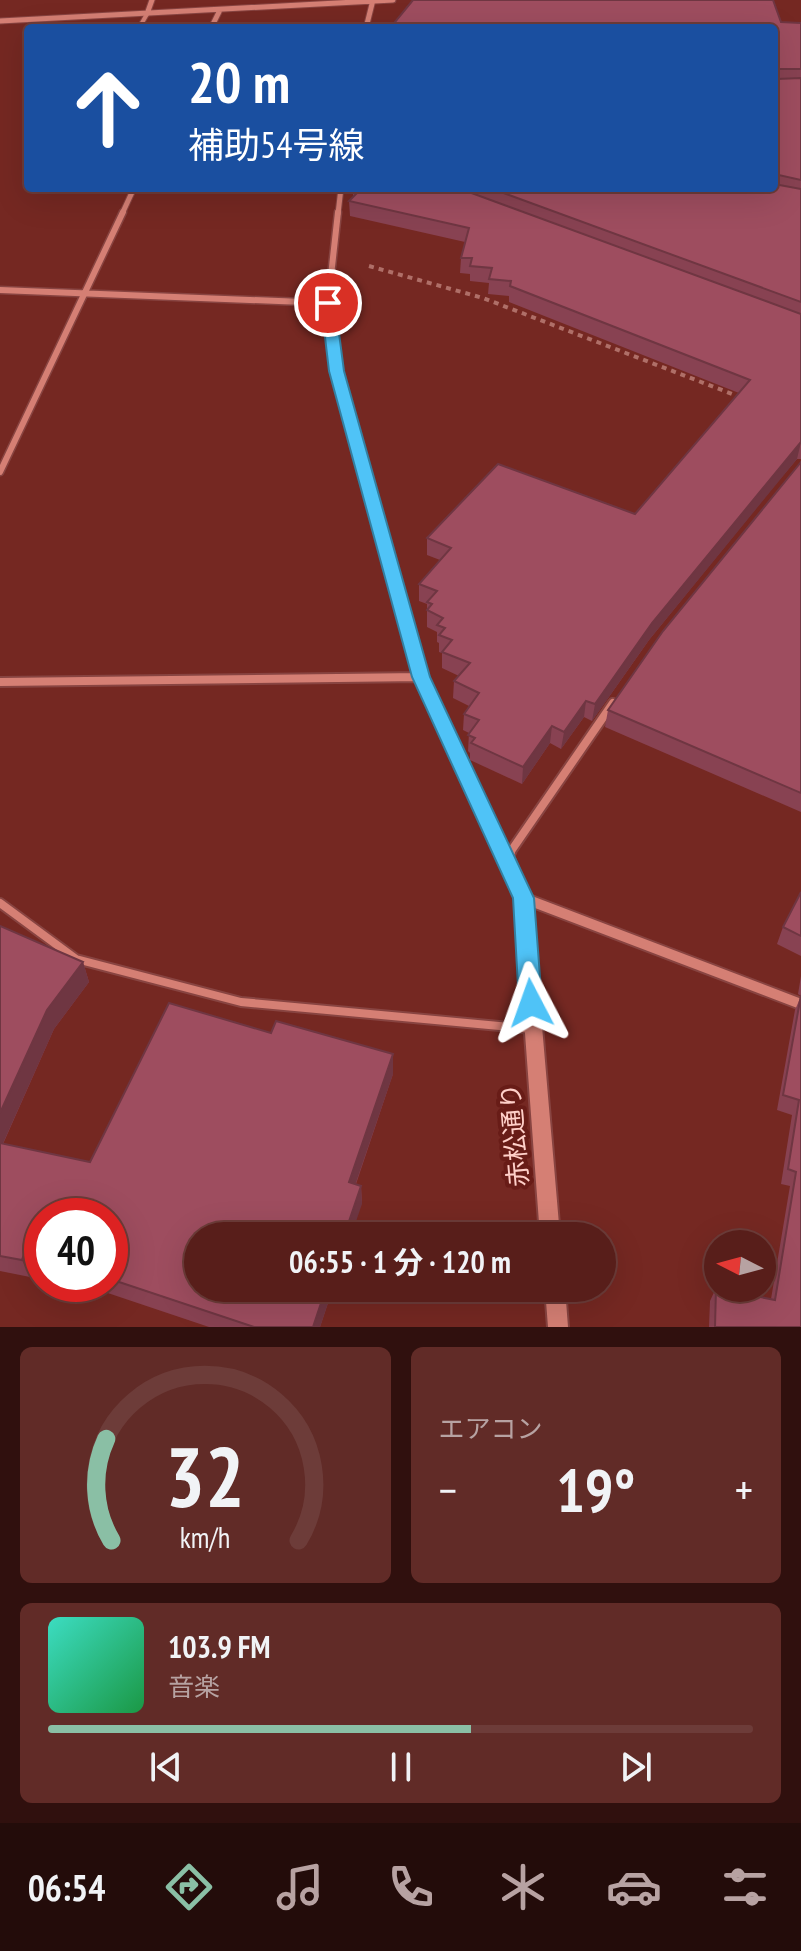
<!DOCTYPE html>
<html lang="ja">
<meta charset="utf-8">
<style>
body{margin:0;font-family:"PT Sans Narrow","Noto Sans JP",sans-serif;background:#612b27;color:#f1f3f6;height:100vh;display:flex;flex-direction:column;font-size:30px;white-space:nowrap}
*{box-sizing:border-box;margin:0}
p{font-size:26px;color:#b7a2a2}
.icon{flex:none;width:44px;height:44px;fill:none;stroke:currentColor;stroke-width:2;stroke-linecap:round;stroke-linejoin:round}
.map{position:relative;height:1327px;overflow:hidden}
.drawer{display:flex;flex-direction:column;gap:20px;padding:20px;background:#30100e;flex:1}
.drawer>*{flex:none}
.hud{position:absolute;left:24px;top:24px;width:754px;height:168px;border-radius:8px;box-shadow:0 8px 32px #0002,0 0 0 2px #6d3c39;background:#1a4fa0;color:#fff;overflow:hidden}
.needle{width:52px;rotate:276deg}
.tools{position:absolute;left:704px;top:1230px;display:grid;gap:16px}
.tools a{display:grid;place-items:center;width:72px;height:72px;border-radius:50%;background:#581e1a;box-shadow:0 8px 32px #0002,0 0 0 2px #6d3c39;font-size:40px}
.speed{position:absolute;left:24px;top:1198px;display:flex;gap:16px;font-size:40px;font-weight:700;text-align:center}
.speed>*{display:grid;place-content:center;width:104px;height:104px;border-radius:50%;background:#581e1a;box-shadow:0 8px 32px #0002,0 0 0 2px #6d3c39;line-height:1}
.speed .limit{border:12px solid #d22;background:#fff;color:#111}
.pin{position:absolute;display:grid;place-items:center;width:68px;height:68px;color:#fff;margin:-34px;border:4px solid #fff;border-radius:50%;box-shadow:0 2px 8px #0007}
.me{position:absolute;width:88px;margin:-44px;rotate:356deg;stroke-linejoin:round;filter:drop-shadow(0 0 6px #0008)}
.turn{display:flex;align-items:center;gap:28px;height:168px;padding:0 32px;font-size:36px}
.turn .icon{width:104px;height:104px;stroke-width:2.5}
.turn b{display:block;font-size:56px;line-height:68px}
.big{font-size:60px;font-weight:700;line-height:1.1}
.drawer .widget{flex:1;display:flex;flex-direction:column;justify-content:center;gap:12px;min-width:0;padding:0 28px;border-radius:12px;background:#612b27}
.drawer .dial{align-items:center;gap:0}
.dial svg{height:208px;overflow:visible;fill:none;stroke:#6d3c39;stroke-width:7;stroke-linecap:round;text-anchor:middle}
.dial text{fill:#f1f3f6;stroke:none}
.song{display:flex;align-items:center;gap:24px}
.cover{width:96px;height:96px;border-radius:12px;background:linear-gradient(135deg,hsl(170 70% 55%),hsl(140 70% 35%))}
.played{height:8px;border-radius:4px;background:linear-gradient(90deg,#8abfa5 60%,#6d3c39 60%)}
.keys{display:flex;justify-content:space-around;direction:ltr}
.heat{display:flex;justify-content:space-between;align-items:center;font-size:44px;direction:ltr}
.drawer .tiles{flex:1;display:grid;gap:20px;grid-template-columns:1fr 1fr}
.widget:last-child{grid-column:span 2}
.trip{position:absolute;left:184px;top:1222px;width:432px;height:80px;border-radius:40px;background:#581e1a;box-shadow:0 8px 32px #0002,0 0 0 2px #6d3c39;font-weight:700;line-height:80px;text-align:center}
.tabs{display:flex;height:128px;justify-content:space-around;align-items:center;background:#230c0a;color:#b7a2a2}
.tabs .icon{width:56px;height:56px}
.tabs .active{color:#8abfa5}
.tabs b{font-size:36px;color:#f1f3f6}
.map>svg:first-child{display:block}
.lines{fill:none;stroke-linecap:round;stroke-linejoin:round}
.service-far1-casing{stroke:#884441;stroke-width:6}
.service-casing{stroke:#884441;stroke-width:12}
.minor-far3-casing{stroke:#884441;stroke-width:7}
.minor-far2-casing{stroke:#884441;stroke-width:9}
.minor-far1-casing{stroke:#884441;stroke-width:12}
.minor-casing{stroke:#884441;stroke-width:14}
.tertiary-casing{stroke:#884441;stroke-width:4}
.path{stroke:#af6f68;stroke-width:4;stroke-dasharray:5 5;stroke-linecap:butt}
.service-far1{stroke:#d57f74;stroke-width:4}
.service{stroke:#d57f74;stroke-width:8}
.minor-far3{stroke:#d57f74;stroke-width:5}
.minor-far2{stroke:#d57f74;stroke-width:6}
.minor-far1{stroke:#d57f74;stroke-width:8}
.minor{stroke:#d57f74;stroke-width:10}
.tertiary{fill:#d57f74;fill-rule:evenodd}
.wall{fill:#884252}
.shaded-wall{fill:#6f3642}
.building{fill:#9e4d5f;stroke:#6f3642;stroke-width:2}
.route{fill:#4fc3f7;stroke:#337fa1;stroke-width:2}
.labels{text-anchor:middle;dominant-baseline:central;stroke-width:8;stroke-linejoin:round;paint-order:stroke}
.near-street-label{font-size:26px;fill:#ffd0c9;stroke:#681c17}
</style>
<div class="map">
<svg width="801" height="1327" viewBox="0 0 801 1327">
<rect width="100%" height="100%" fill="#752822"/>
<g class="lines">
<g class="service-far1-casing">
<path id="service-far1" d="M 139,28 L 147,14"/>
</g>
<g class="service-casing">
<path id="service" d="M 0,903 L 76,959 L 241,1002 L 532,1029"/>
</g>
<g class="minor-far3-casing">
<path id="minor-far3" d="M 147,14 L 152,0
M 0,21 L 393,0
M 211,28 L 220,10
M 366,28 L 373,0
M 122,214 L 134,188
M 338,214 L 341,188"/>
</g>
<g class="minor-far2-casing">
<path id="minor-far2" d="M 338,212 L 328,303 L 336,371 L 369,491
M 0,290 L 328,303
M 0,472 L 123,212"/>
</g>
<g class="minor-far1-casing">
<path id="minor-far1" d="M 369,489 L 421,677 L 504,854
M 0,682 L 421,677
M 509,854 L 613,703"/>
</g>
<g class="minor-casing">
<path id="minor" d="M 503,852 L 506,858
M 506,858 L 510,852
M 523,898 L 801,1004"/>
</g>
<g class="tertiary-casing">
<path id="tertiary" d="M 506,852 L 512,853 L 531,898 L 560,1236 L 540,1236 L 515,898 L 498,858 L 500,853 Z
M 545,1288 L 565,1288 L 568,1327 L 548,1327 Z"/>
</g>
<path class="path" d="M 369,266 L 483,298 L 740,397"/>
<use href="#service-far1" class="service-far1"/>
<use href="#service" class="service"/>
<use href="#minor-far3" class="minor-far3"/>
<use href="#minor-far2" class="minor-far2"/>
<use href="#minor-far1" class="minor-far1"/>
<use href="#minor" class="minor"/>
<use href="#tertiary" class="tertiary"/>
</g>
<path class="wall" d="M 781,22 L 801,23 L 801,459 L 797,459 L 775,485 L 649,640 L 592,721 L 584,717 L 561,749 L 550,743 L 522,784 L 470,760 L 470,753 L 468,751 L 469,733 L 463,730 L 464,714 L 469,706 L 453,698 L 454,681 L 459,676 L 442,668 L 442,653 L 439,652 L 439,643 L 437,642 L 437,632 L 427,627 L 427,604 L 419,601 L 419,584 L 440,560 L 427,555 L 427,538 L 635,514 L 739,393 L 509,302 L 509,296 L 488,294 L 489,283 L 470,281 L 470,274 L 460,273 L 461,258 L 465,242 L 350,216 L 349,201 L 353,197 L 353,188 L 774,188 L 774,28 Z
M 801,462 L 801,812 L 605,727 L 608,710 Z
M 801,892 L 801,956 L 777,944 L 783,927 Z
M 0,926 L 83,962 L 89,982 L 54,1029 L 3,1144 L 90,1162 L 393,1074 L 356,1184 L 361,1186 L 362,1204 L 198,1288 L 333,1288 L 320,1327 L 209,1327 L 81,1284 L 110,1284 L 110,1216 L 42,1216 L 42,1271 L 34,1268 L 30,1277 L 0,1271 Z
M 801,976 L 801,1327 L 709,1327 L 710,1301 L 716,1288 L 771,1299 L 790,1186 L 781,1184 L 792,1115 L 777,1110 L 795,1010 L 801,996 L 798,994 Z"/>
<path class="shaded-wall" d="M 801,442 L 797,459 L 649,640 L 592,721 L 595,704 L 652,623 Z
M 586,701 L 584,717 L 561,749 L 564,732 Z
M 552,726 L 550,743 L 522,784 L 523,767 Z
M 83,962 L 89,982 L 54,1029 L 0,1150 L 0,1113 L 47,1010 Z
M 393,1054 L 393,1074 L 350,1200 L 349,1182 Z
M 361,1186 L 362,1204 L 351,1236 L 344,1236 Z
M 25,1251 L 34,1268 L 30,1277 L 22,1260 Z
M 326,1288 L 333,1288 L 320,1327 L 313,1327 Z"/>
<path class="building" d="M 413,0 L 773,0 L 781,22 L 801,23 L 801,69 L 776,69 L 774,72 L 774,28 L 390,28 Z
M 774,77 L 777,79 L 801,78 L 801,180 L 774,174 Z
M 774,184 L 801,189 L 801,302 L 490,188 L 774,188 Z
M 361,188 L 458,188 L 801,314 L 801,442 L 652,623 L 595,704 L 586,701 L 564,732 L 552,726 L 523,767 L 471,743 L 475,738 L 468,735 L 479,720 L 464,714 L 479,693 L 454,681 L 470,663 L 442,652 L 452,640 L 439,635 L 445,628 L 437,625 L 443,618 L 427,610 L 432,604 L 427,602 L 437,591 L 419,584 L 451,548 L 427,538 L 498,464 L 635,514 L 750,380 L 510,286 L 511,281 L 489,279 L 492,268 L 470,266 L 472,258 L 461,258 L 469,228 L 349,201 L 362,188 Z
M 801,462 L 801,793 L 608,710 L 663,631 Z
M 801,892 L 801,936 L 783,927 Z
M 0,926 L 83,962 L 47,1010 L 0,1113 Z
M 801,995 L 801,1327 L 715,1327 L 716,1288 L 775,1300 L 796,1172 L 788,1169 L 799,1100 L 783,1095 Z
M 169,1003 L 271,1033 L 276,1021 L 393,1054 L 349,1182 L 361,1186 L 344,1236 L 198,1236 L 198,1288 L 326,1288 L 313,1327 L 254,1327 L 110,1279 L 110,1216 L 42,1216 L 42,1257 L 25,1251 L 22,1260 L 0,1256 L 0,1143 L 90,1162 Z"/>
<path class="route" d="M 328,299 L 335,303 L 344,371 L 430,677 L 534,898 L 542,1003 L 539,1010 L 531,1013 L 523,1010 L 519,1003 L 513,898 L 412,677 L 329,371 L 321,303 Z"/>
<g class="labels">
<g class="near-street-label">
<text transform="translate(514 1135) rotate(-95)">赤松通り</text>
</g>
</g>
</svg>
<div class="tools">
<a><svg class="needle" viewBox="-14 -14 28 28"><path d="M0-13l5 13h-10z" fill="#e53935"/><path d="M0 13l5-13h-10z" fill="#b7a2a2"/></svg></a>
</div>
<div class="speed"><div class="limit">40</div></div>
<div class="pin" style="left:328px;top:303px;background:#d93025"><svg class="icon" aria-label="arrive" viewBox="0 0 24 24"><path d="M6 21V4h12l-3 4 3 4H6"/></svg></div>
<svg class="me" style="left:531px;top:1003px" viewBox="-20 -20 40 40"><path d="M0-17L14 15 0 8-14 15z" fill="#4fc3f7" stroke="#fff" stroke-width="4"/></svg>
<div class="trip">06:55 · 1 分 · 120 m</div>
<div class="hud">
<div class="turn"><svg class="icon" aria-label="ahead" viewBox="0 0 24 24"><path d="M12 20V5M6 11l6-6 6 6"/></svg><div><b>20 m</b>補助54号線</div></div>
</div>
</div>
<section class="drawer">
<div class="tiles">
<div class="widget dial"><svg viewBox="0 0 100 80">
<path d="M14 69A42 42 0 1 1 86 69"/>
<path d="M14 69A42 42 0 0 1 12 30" stroke="#8abfa5"/>
<text x="50" y="56" font-size="32" font-weight="700">32</text>
<text x="50" y="72" font-size="11">km/h</text>
</svg></div>
<div class="widget"><p>エアコン</p>
<div class="heat"><a>−</a><b class="big">19°</b><a>+</a></div>
</div>
<div class="widget">
<div class="song"><i class="cover"></i><div><b>103.9 FM</b><p>音楽</p></div></div>
<div class="played"></div>
<div class="keys"><svg class="icon" aria-label="previous" viewBox="0 0 24 24"><path d="M18 5L8 12l10 7zM5 5v14"/></svg><svg class="icon" aria-label="pause" viewBox="0 0 24 24"><path d="M8 5v14M16 5v14"/></svg><svg class="icon" aria-label="next" viewBox="0 0 24 24"><path d="M6 5l10 7-10 7zM19 5v14"/></svg></div>
</div>
</div>
</section>
<nav class="tabs">
<b>06:54</b>
<svg class="icon active" aria-label="directions" viewBox="0 0 24 24"><path d="M12 3l9 9-9 9-9-9zM9 14v-3h6M13 9l2 2-2 2"/></svg>
<svg class="icon" aria-label="music" viewBox="0 0 24 24"><path d="M9 18V5l10-2v13"/><circle cx="6" cy="18" r="3"/><circle cx="16" cy="16" r="3"/></svg>
<svg class="icon" aria-label="phone" viewBox="0 0 24 24"><path d="M5 4h4l2 5-3 2q2 4 5 5l2-3 5 2v4C11 20 4 13 5 4z"/></svg>
<svg class="icon" aria-label="climate" viewBox="0 0 24 24"><path d="M12 3v18M4 7l16 10M4 17L20 7"/></svg>
<svg class="icon" aria-label="car" viewBox="0 0 24 24"><path d="M5 17H2v-5l4-1 3-4h7l3 4 3 1v5h-3M9 17h6M6 11h13"/><circle cx="7" cy="17" r="2"/><circle cx="17" cy="17" r="2"/></svg>
<svg class="icon" aria-label="filters" viewBox="0 0 24 24"><path d="M4 7h16M4 17h16"/><circle cx="9" cy="7" r="2"/><circle cx="15" cy="17" r="2"/></svg>
</nav>
